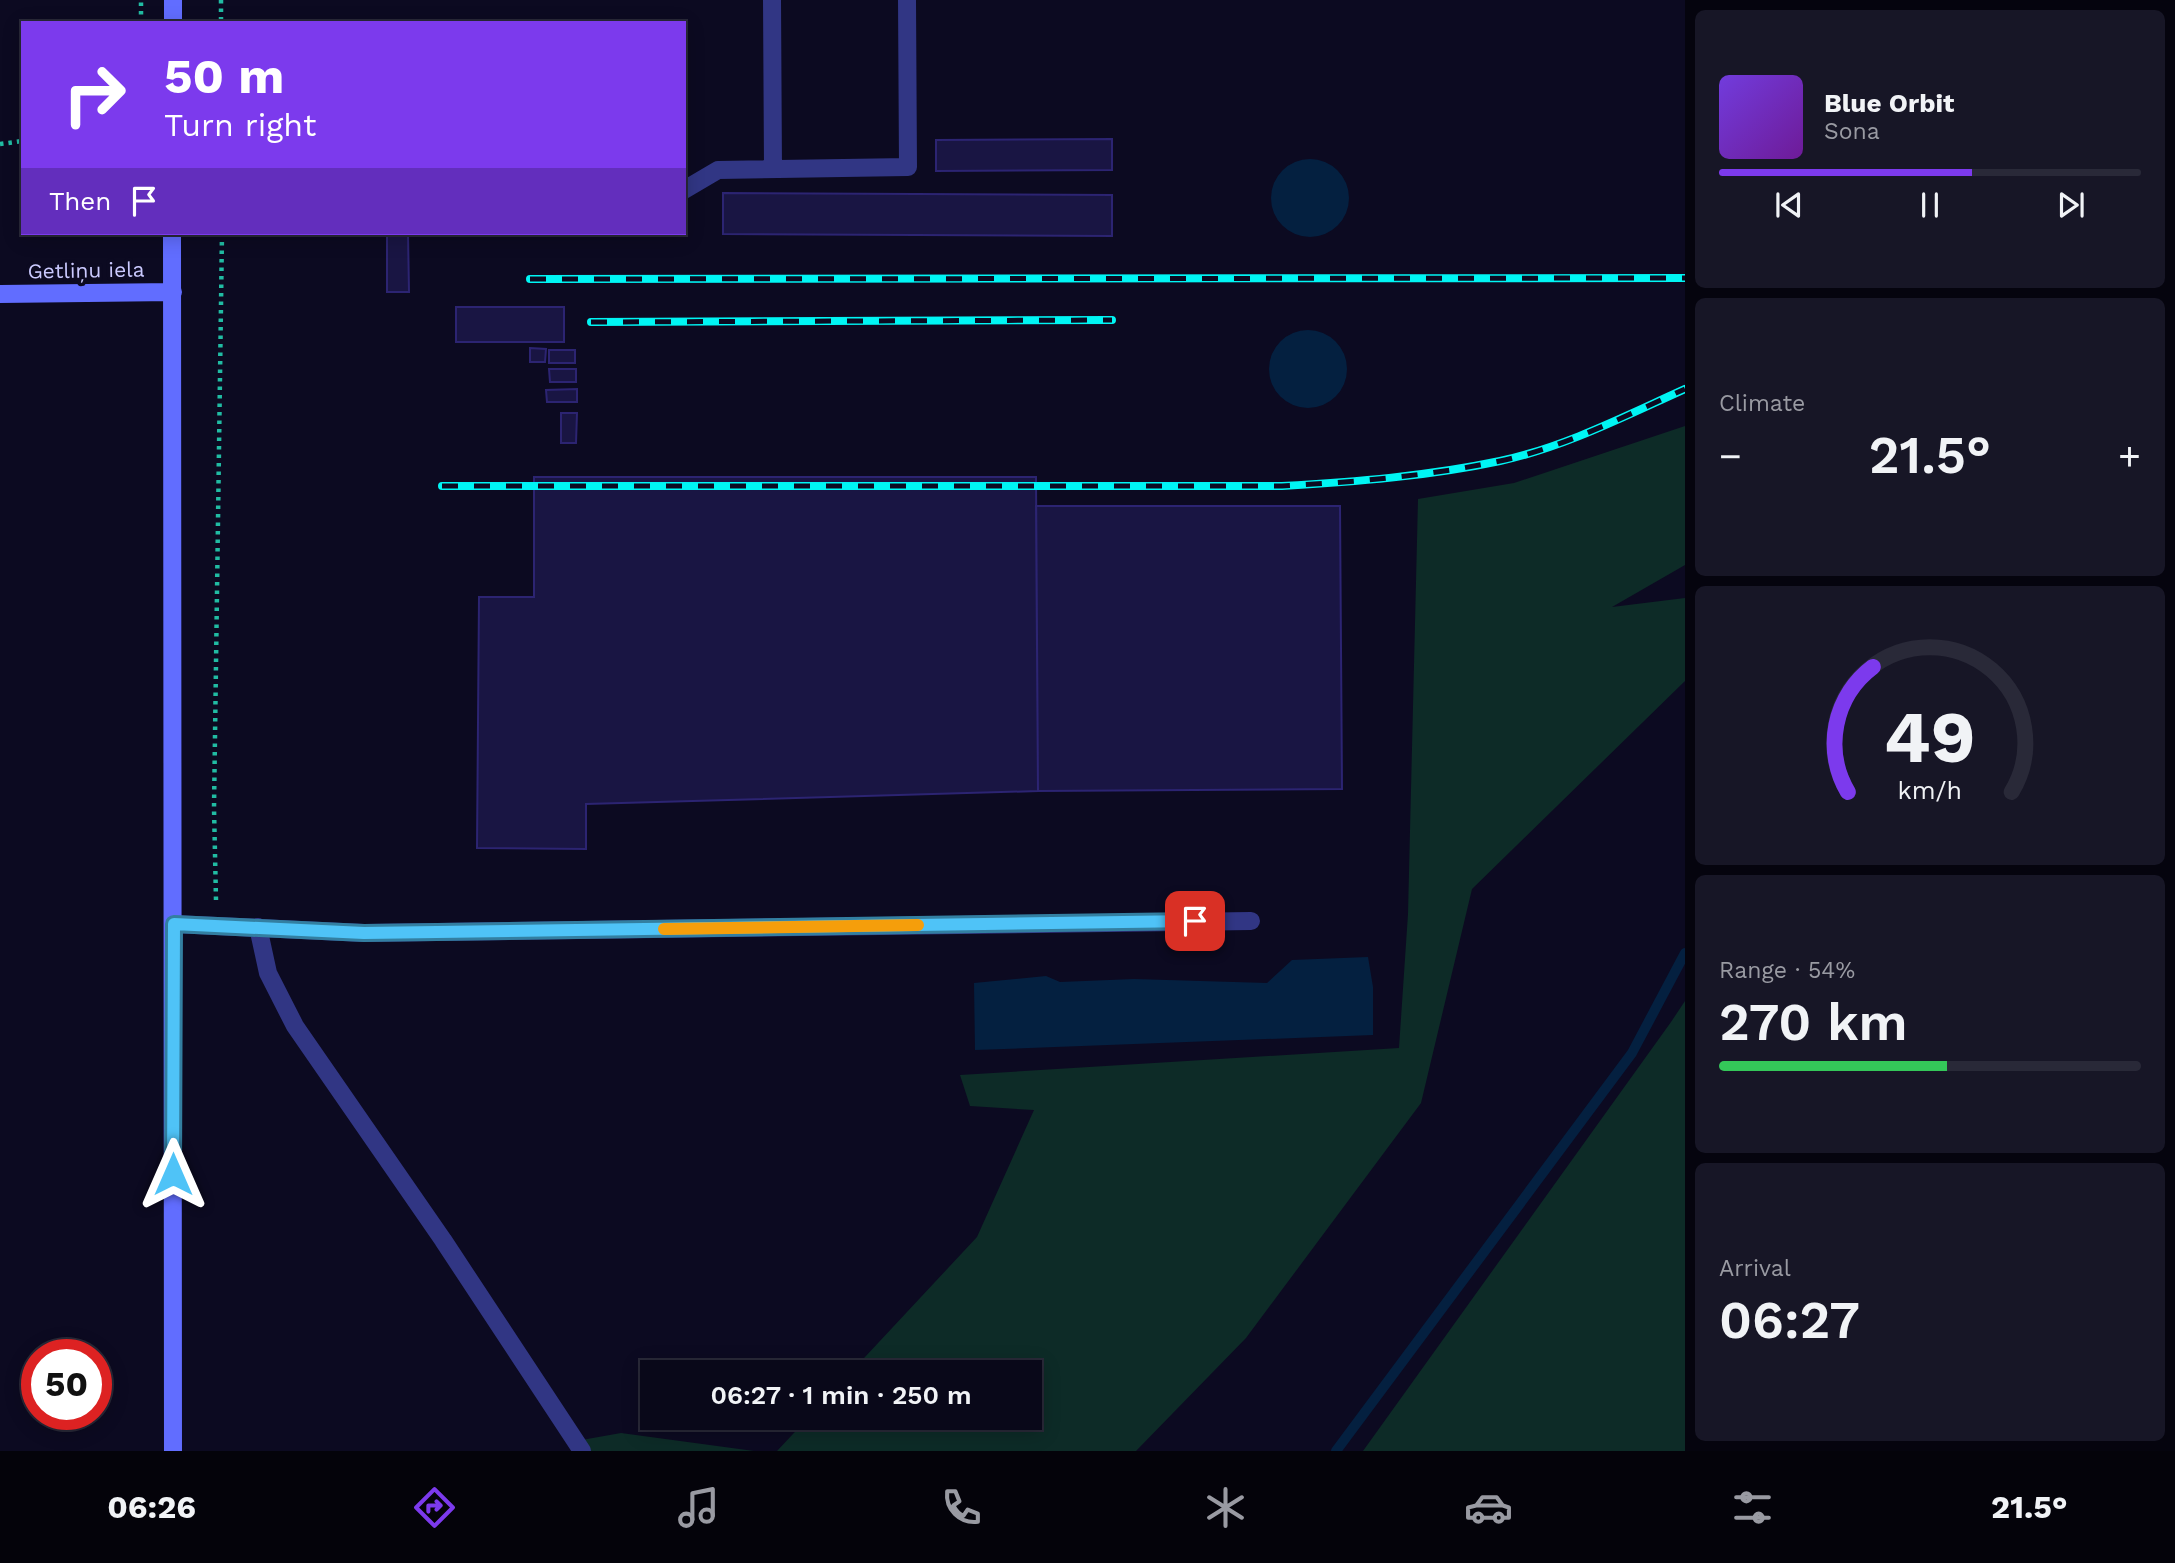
<!DOCTYPE html>
<meta charset="utf-8">
<style>
body{margin:0;font-family:"Work Sans",sans-serif;background:#171626;color:#f1f3f6;height:100vh;display:flex;flex-direction:column;font-size:26px;white-space:nowrap}
*{box-sizing:border-box;margin:0}
p{font-size:23px;color:#999aa2}
.icon{flex:none;width:38px;height:38px;fill:none;stroke:currentColor;stroke-width:2;stroke-linecap:round;stroke-linejoin:round}
.map{position:relative;flex:1;overflow:hidden}
.details{display:flex;flex-direction:column;gap:10px;padding:10px;background:#05040e;width:490px}
.details>*{flex:none}
.banner{position:absolute;left:21px;top:21px;width:665px;height:214px;border-radius:0px;box-shadow:0 4px 18px #0003,0 0 0 2px #292938;background:#7c3aed;color:#fff;overflow:hidden}
.speed{position:absolute;left:21px;top:1339px;display:flex;gap:14px;font-size:35px;font-weight:700;text-align:center}
.speed>*{display:grid;place-content:center;width:91px;height:91px;border-radius:50%;background:#090819;box-shadow:0 4px 18px #0003,0 0 0 2px #292938;line-height:1}
.speed .limit{border:10px solid #d22;background:#fff;color:#111}
.pin{position:absolute;display:grid;place-items:center;width:60px;height:60px;color:#fff;margin:-30px;border-radius:14px;box-shadow:0 4px 10px #0006}
.me{position:absolute;width:77px;margin:-38px;rotate:0deg;stroke-linejoin:round;filter:drop-shadow(0 0 5px #0008)}
.turn{display:flex;align-items:center;gap:24px;height:147px;padding:0 28px;font-size:32px}
.turn .icon{width:91px;height:91px;stroke-width:2.5}
.turn b{display:block;font-size:49px;line-height:60px}
.then{display:flex;align-items:center;height:66px;padding:0 28px;background:#0003;gap:14px;font-size:26px}
.big{font-size:52px;font-weight:600;line-height:1.1}
.details .widget{flex:1;display:flex;flex-direction:column;justify-content:center;gap:10px;min-width:0;padding:0 24px;border-radius:10px;background:#171626}
.details .dial{align-items:center;gap:0}
.dial svg{height:182px;overflow:visible;fill:none;stroke:#292938;stroke-width:7;stroke-linecap:round;text-anchor:middle}
.dial text{fill:#f1f3f6;stroke:none}
.song{display:flex;align-items:center;gap:21px}
.cover{width:84px;height:84px;border-radius:10px;background:linear-gradient(135deg,hsl(260 70% 55%),hsl(280 70% 35%))}
.played{height:7px;border-radius:4px;background:linear-gradient(90deg,#7c3aed 60%,#292938 60%)}
.keys{display:flex;justify-content:space-around;direction:ltr}
.heat{display:flex;justify-content:space-between;align-items:center;font-size:38px;direction:ltr}
.charge{height:10px;border-radius:5px;background:linear-gradient(90deg,#34c759 54%,#292938 0)}
.trip{position:absolute;left:640px;top:1360px;width:402px;height:70px;border-radius:0px;background:#090819;box-shadow:0 4px 18px #0003,0 0 0 2px #292938;font-weight:600;line-height:70px;text-align:center}
.tab-bar{display:flex;height:112px;justify-content:space-around;align-items:center;background:#04030a;color:#999aa2}
.tab-bar .icon{width:49px;height:49px}
.tab-bar .active{color:#7c3aed}
.tab-bar b{font-size:32px;color:#f1f3f6}
main{display:flex;flex:1;min-height:0}
.map>svg:first-child{display:block}
.green{fill:#0d2b27}
.water{fill:#042040}
.lines{fill:none;stroke-linecap:round;stroke-linejoin:round}
.stream{stroke:#042040;stroke-width:10}
.building{fill:#191543;stroke:#2c2472;stroke-width:2}
.path{stroke:#21bca3;stroke-width:4.5;stroke-dasharray:3.5 5;stroke-linecap:butt}
.lane{stroke:#313684;stroke-width:18}
.secondary{stroke:#616dff;stroke-width:18}
.rail-casing{stroke:#00f5f4;stroke-width:8}
.rail{stroke:#0c0a21;stroke-width:5;stroke-dasharray:16;stroke-linecap:butt}
.route-casing{stroke:#337fa1;stroke-width:18}
.route{stroke:#4fc3f7;stroke-width:12}
.slow{stroke:#f59e0b;stroke-width:12}
.labels{text-anchor:middle;dominant-baseline:central;stroke-width:7;stroke-linejoin:round;paint-order:stroke}
.street-label{font-size:21px;fill:#cbcaff;stroke:#0c0a21}
</style>
<main>
<div class="map">
<svg width="1685" height="1451" viewBox="0 0 1685 1451">
<rect width="100%" height="100%" fill="#0c0a21"/>
<path class="green" d="M 1685,426 L 1685,565 L 1612,607 L 1685,598 L 1685,681 L 1472,889 L 1421,1103 L 1246,1338 L 1136,1451 L 777,1451 L 808,1418 L 1031,1418 L 1031,1372 L 851,1372 L 977,1237 L 1034,1110 L 970,1106 L 960,1075 L 1399,1048 L 1408,914 L 1418,499 L 1514,483 Z
M 1685,1001 L 1685,1451 L 1363,1451 L 1671,1022 Z
M 621,1433 L 754,1451 L 582,1451 L 576,1441 Z"/>
<path class="water" d="M1271 198a39 39 0 1 1 78 0a39 39 0 1 1-78 0Z
M1269 369a39 39 0 1 1 78 0a39 39 0 1 1-78 0Z
M 1368,957 L 1373,987 L 1373,1035 L 975,1050 L 974,983 L 1046,976 L 1060,982 L 1134,979 L 1267,983 L 1292,960 Z"/>
<g class="lines">
<path class="stream" d="M 1336,1451 L 1632,1053 L 1685,953"/>
</g>
<path class="building" d="M 1112,139 L 1112,170 L 936,171 L 936,140 Z
M 723,193 L 1112,195 L 1112,236 L 723,234 Z
M 387,233 L 408,233 L 409,292 L 387,292 Z
M 456,307 L 564,307 L 564,342 L 456,342 Z
M 530,348 L 546,349 L 545,362 L 530,362 Z
M 549,350 L 575,350 L 575,363 L 549,363 Z
M 549,369 L 576,369 L 576,382 L 550,382 Z
M 577,389 L 577,402 L 547,402 L 546,390 Z
M 561,413 L 577,413 L 576,443 L 561,443 Z
M 534,477 L 1036,477 L 1038,791 L 586,804 L 586,849 L 477,848 L 479,597 L 534,597 Z
M 1036,506 L 1340,506 L 1342,789 L 1038,791 Z"/>
<g class="lines">
<path class="path" d="M 221,0 L 221,23
M 141,23 L 141,0
M 0,144 L 23,141
M 216,900 L 214,808 L 222,233"/>
<path class="lane" d="M 772,0 L 773,169
M 684,190 L 718,170 L 908,167 L 907,0
M 174,924 L 364,933 L 1251,921
M 258,927 L 268,973 L 295,1026 L 443,1240 L 582,1451"/>
<path class="secondary" d="M 173,23 L 173,0
M 172,233 L 173,1451
M 0,294 L 173,292"/>
<g class="rail-casing">
<path id="rail" d="M 530,279 L 1685,278
M 591,322 L 1112,320
M 442,486 L 1282,486 C 1354,482 1429,476 1500,461 C 1565,447 1625,416 1685,389"/>
</g>
<use href="#rail" class="rail"/>
</g>
<g class="lines">
<g class="route-casing">
<path id="route" d="M 173,1174 L 174,924 L 364,933 L 1195,921"/>
</g>
<use href="#route" class="route"/>
<path class="slow" d="M 664,929 L 918,925"/>
</g>
<g class="labels">
<g class="street-label">
<text transform="translate(86 270) rotate(-1)">Getliņu iela</text>
</g>
</g>
</svg>
<div class="speed"><div class="limit">50</div></div>
<div class="pin" style="left:1195px;top:921px;background:#d93025"><svg class="icon" aria-label="arrive" viewBox="0 0 24 24"><path d="M6 21V4h12l-3 4 3 4H6"/></svg></div>
<svg class="me" style="left:173px;top:1174px" viewBox="-20 -20 40 40"><path d="M0-17L14 15 0 8-14 15z" fill="#4fc3f7" stroke="#fff" stroke-width="4"/></svg>
<div class="trip">06:27 · 1 min · 250 m</div>
<div class="banner">
<div class="turn"><svg class="icon" aria-label="right" viewBox="0 0 24 24"><path d="M7 20v-9h11M14 6l5 5-5 5"/></svg><div><b>50 m</b>Turn right</div></div>
<div class="then">Then<svg class="icon" aria-label="arrive" viewBox="0 0 24 24"><path d="M6 21V4h12l-3 4 3 4H6"/></svg></div>
</div>
</div>
<section class="details">
<div class="widget">
<div class="song"><i class="cover"></i><div><b>Blue Orbit</b><p>Sona</p></div></div>
<div class="played"></div>
<div class="keys"><svg class="icon" aria-label="previous" viewBox="0 0 24 24"><path d="M18 5L8 12l10 7zM5 5v14"/></svg><svg class="icon" aria-label="pause" viewBox="0 0 24 24"><path d="M8 5v14M16 5v14"/></svg><svg class="icon" aria-label="next" viewBox="0 0 24 24"><path d="M6 5l10 7-10 7zM19 5v14"/></svg></div>
</div>
<div class="widget"><p>Climate</p>
<div class="heat"><a>−</a><b class="big">21.5°</b><a>+</a></div>
</div>
<div class="widget dial"><svg viewBox="0 0 100 80">
<path d="M14 69A42 42 0 1 1 86 69"/>
<path d="M14 69A42 42 0 0 1 25 14" stroke="#7c3aed"/>
<text x="50" y="56" font-size="32" font-weight="700">49</text>
<text x="50" y="72" font-size="11">km/h</text>
</svg></div>
<div class="widget"><p>Range · 54%</p><b class="big">270 km</b><div class="charge"></div></div>
<div class="widget"><p>Arrival</p><b class="big">06:27</b></div>
</section>
</main>
<nav class="tab-bar">
<b>06:26</b>
<svg class="icon active" aria-label="directions" viewBox="0 0 24 24"><path d="M12 3l9 9-9 9-9-9zM9 14v-3h6M13 9l2 2-2 2"/></svg>
<svg class="icon" aria-label="music" viewBox="0 0 24 24"><path d="M9 18V5l10-2v13"/><circle cx="6" cy="18" r="3"/><circle cx="16" cy="16" r="3"/></svg>
<svg class="icon" aria-label="phone" viewBox="0 0 24 24"><path d="M5 4h4l2 5-3 2q2 4 5 5l2-3 5 2v4C11 20 4 13 5 4z"/></svg>
<svg class="icon" aria-label="climate" viewBox="0 0 24 24"><path d="M12 3v18M4 7l16 10M4 17L20 7"/></svg>
<svg class="icon" aria-label="car" viewBox="0 0 24 24"><path d="M5 17H2v-5l4-1 3-4h7l3 4 3 1v5h-3M9 17h6M6 11h13"/><circle cx="7" cy="17" r="2"/><circle cx="17" cy="17" r="2"/></svg>
<svg class="icon" aria-label="filters" viewBox="0 0 24 24"><path d="M4 7h16M4 17h16"/><circle cx="9" cy="7" r="2"/><circle cx="15" cy="17" r="2"/></svg>
<b>21.5°</b>
</nav>
